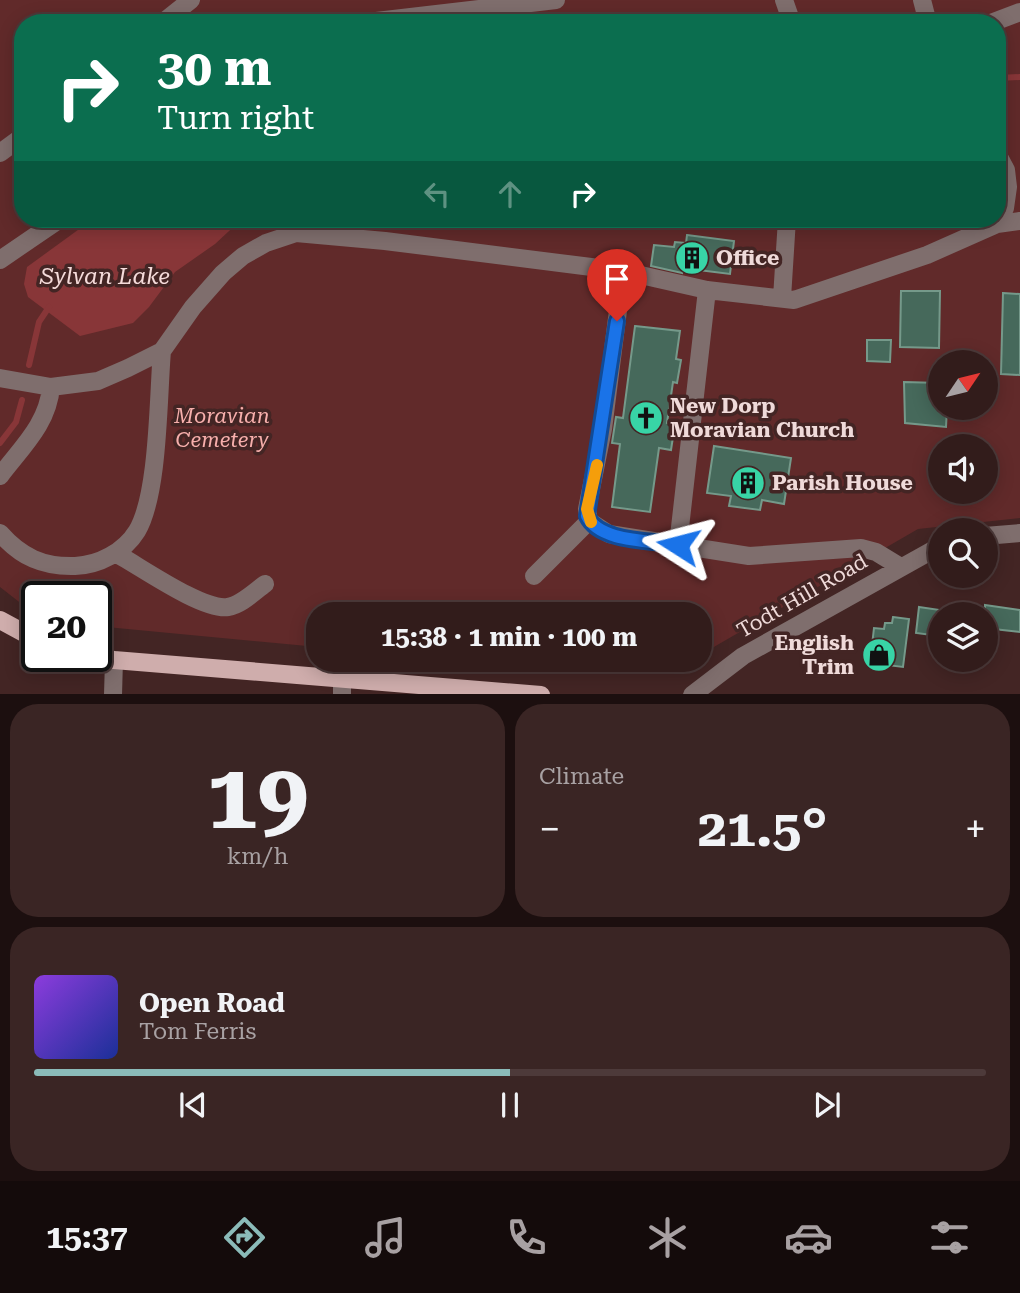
<!DOCTYPE html>
<meta charset="utf-8">
<style>
body{margin:0;font-family:"Roboto Serif",serif;background:#3a2524;color:#f1f3f6;height:100vh;display:flex;flex-direction:column;font-size:26px;white-space:nowrap}
*{box-sizing:border-box;margin:0}
p{font-size:23px;color:#a8a1a3}
.icon{flex:none;width:38px;height:38px;fill:none;stroke:currentColor;stroke-width:2;stroke-linecap:round;stroke-linejoin:round}
.map{position:relative;height:694px;overflow:hidden}
.sheet{display:flex;flex-direction:column;gap:10px;padding:10px;background:#1c0f0f;flex:1}
.sheet>*{flex:none}
.hud{position:absolute;left:14px;top:14px;width:992px;height:214px;border-radius:28px;box-shadow:0 4px 18px #0003,0 0 0 2px #4d3a3a;background:#0b6e4f;color:#fff;overflow:hidden}
.needle{width:46px;rotate:55deg}
.buttons{position:absolute;left:928px;top:350px;display:grid;gap:14px}
.buttons a{display:grid;place-items:center;width:70px;height:70px;border-radius:50%;background:#321c1b;box-shadow:0 4px 18px #0003,0 0 0 2px #4d3a3a;font-size:35px}
.speed{position:absolute;left:21px;top:581px;display:flex;gap:14px;font-size:35px;font-weight:700;text-align:center}
.speed>*{display:grid;place-content:center;width:91px;height:91px;border-radius:50%;background:#321c1b;box-shadow:0 4px 18px #0003,0 0 0 2px #4d3a3a;line-height:1}
.speed .limit{border:4px solid #111;border-radius:10px;background:#fff;color:#111}
.pin{position:absolute;display:grid;place-items:center;width:60px;height:60px;color:#fff;margin:-72px -30px;border-radius:50% 50% 50% 0;rotate:-45deg;box-shadow:0 0 7px #0007}
.pin .icon{rotate:45deg}
.me{position:absolute;width:77px;margin:-38px;rotate:279deg;stroke-linejoin:round;filter:drop-shadow(0 0 5px #0008)}
.turn{display:flex;align-items:center;gap:24px;height:147px;padding:0 28px;font-size:32px}
.turn .icon{width:91px;height:91px;stroke-width:2.5}
.turn b{display:block;font-size:49px;line-height:60px}
.lanes{display:flex;align-items:center;height:66px;padding:0 28px;background:#0003;justify-content:center;gap:35px;direction:ltr}
.lanes .off{opacity:.35}
.big{font-size:52px;font-weight:700;line-height:1.1}
.sheet .card{flex:1;display:flex;flex-direction:column;justify-content:center;gap:10px;min-width:0;padding:0 24px;border-radius:28px;background:#3a2524}
.sheet .dial{align-items:center;gap:0}
.dial b{font-size:91px;line-height:1}
.song{display:flex;align-items:center;gap:21px}
.cover{width:84px;height:84px;border-radius:10px;background:linear-gradient(135deg,hsl(270 70% 55%),hsl(230 70% 35%))}
.played{height:7px;border-radius:4px;background:linear-gradient(90deg,#8bbbb9 50%,#4d3a3a 50%)}
.keys{display:flex;justify-content:space-around;direction:ltr}
.heat{display:flex;justify-content:space-between;align-items:center;font-size:38px;direction:ltr}
.sheet .tiles{flex:1;display:grid;gap:10px;grid-template-columns:1fr 1fr}
.card:last-child{grid-column:span 2}
.trip{position:absolute;left:306px;top:602px;width:406px;height:70px;border-radius:28px;background:#321c1b;box-shadow:0 4px 18px #0003,0 0 0 2px #4d3a3a;font-weight:700;line-height:70px;text-align:center}
.dock{display:flex;height:112px;justify-content:space-around;align-items:center;background:#140b0b;color:#a8a1a3}
.dock .icon{width:49px;height:49px}
.dock .selected{color:#8bbbb9}
.dock b{font-size:32px;color:#f1f3f6}
.map>svg:first-child{display:block}
.green{fill:#612a2a;fill-rule:evenodd}
.water{fill:#883638}
.lines{fill:none;stroke-linecap:round;stroke-linejoin:round}
.stream{stroke:#883638;stroke-width:6}
.building{fill:#46695b;stroke:#75998a;stroke-width:2}
.minor{stroke:#7f6e6d;stroke-width:18}
.major{stroke:#cfadac;stroke-width:18}
.route-casing{stroke:#114b97;stroke-width:18}
.route{stroke:#1a73e8;stroke-width:12}
.slow{stroke:#f59e0b;stroke-width:12}
.labels{text-anchor:middle;dominant-baseline:central;stroke-width:7;stroke-linejoin:round;paint-order:stroke}
.poi-label{font-size:21px;font-weight:bold;fill:#efdad9;stroke:#432524;text-anchor:start}
.park-label{font-size:21px;font-style:italic;fill:#f7afac;stroke:#432524}
.street-label{font-size:21px;fill:#efdad9;stroke:#432524}
.water-label{font-size:23px;font-style:italic;fill:#f5dbda;stroke:#432524}
</style>
<div class="map">
<svg width="1020" height="695" viewBox="0 0 1020 695">
<rect width="100%" height="100%" fill="#432524"/>
<path class="green" d="M 0,0 L 1020,0 L 1020,518 L 918,529 L 700,655 L 700,614 L 318,614 L 318,647 L 96,626 L 96,597 L 37,597 L 37,610 L 23,605 L 0,587 ZM 23,23 L 998,23 L 998,219 L 23,219 ZM 940,362 L 985,362 L 985,408 L 940,408 ZM 940,446 L 985,446 L 985,492 L 940,492 Z
M 464,660 L 692,660 L 682,666 L 511,664 Z"/>
<path class="water" d="M 93,219 L 242,219 L 215,244 L 175,272 L 149,307 L 133,323 L 80,336 L 28,297 L 24,284 L 27,267 Z"/>
<g class="lines">
<path class="stream" d="M 998,78 L 1020,77
M 29,365 L 39,322 L 49,307
M 0,443 L 16,422 L 22,400"/>
</g>
<path class="building" d="M 687,235 L 734,241 L 730,274 L 682,268 L 682,273 L 651,266 L 654,245 L 674,247 L 675,242 L 686,243 Z
M 901,291 L 940,291 L 939,348 L 900,347 Z
M 1003,293 L 1020,294 L 1020,375 L 1001,374 Z
M 635,326 L 680,331 L 676,359 L 681,360 L 677,383 L 673,382 L 667,423 L 675,424 L 671,450 L 659,448 L 650,512 L 612,507 L 620,444 L 612,443 L 616,417 L 623,418 Z
M 867,340 L 891,340 L 890,362 L 867,361 Z
M 904,382 L 940,383 L 940,408 L 947,408 L 946,427 L 905,423 Z
M 714,446 L 791,458 L 784,504 L 762,500 L 760,510 L 729,506 L 731,496 L 707,493 Z
M 985,605 L 1020,610 L 1020,632 L 985,628 Z
M 919,607 L 940,610 L 940,636 L 916,633 Z
M 893,617 L 909,619 L 903,667 L 870,663 L 874,628 L 884,629 L 885,623 L 892,623 Z"/>
<g class="lines">
<path class="minor" d="M 784,0 L 792,23
M 922,0 L 928,23
M 162,23 L 191,0
M 359,23 L 556,0
M 991,23 L 1020,12
M 0,153 L 23,136
M 997,224 L 1020,221
M 0,260 L 60,219
M 623,271 L 603,429 L 587,509 L 589,521 L 609,534 L 749,556 L 861,548 L 876,552 L 899,566
M 782,298 L 787,219
M 0,378 L 51,387 L 98,381 L 128,368 L 162,351 L 193,307 L 223,273 L 243,256 L 266,243 L 296,233 L 385,241 L 623,271 L 707,290 L 794,300 L 927,255 L 997,224 L 1005,208 L 1008,187 L 1006,170 L 998,155
M 0,476 C 21,448 48,424 51,387
M 0,533 C 21,557 43,567 75,566 C 99,565 124,552 137,531 C 159,494 158,396 162,351
M 985,536 L 1020,533
M 678,545 L 707,290
M 117,554 C 141,567 203,611 228,607 C 241,605 254,592 265,584
M 534,576 L 589,521
M 113,695 L 114,660
M 342,695 L 342,681
M 692,695 L 743,656 L 940,546"/>
<path class="major" d="M 0,620 L 37,640
M 96,656 L 114,660 L 541,695"/>
</g>
<g class="lines">
<g class="route-casing">
<path id="route" d="M 617,321 L 587,516 C 600,543 652,540 678,545"/>
</g>
<use href="#route" class="route"/>
<path class="slow" d="M 591,522 L 587,509 L 597,465"/>
</g>
<defs>
<g id="building-disc" transform="scale(1.75)"><circle r="9.5" fill="#38d4a6" stroke="#432524"/><path d="M-4-6H4V6H1V3H-1V6H-4ZM-2.5-4.3h1.7v1.8h-1.7ZM.8-4.3h1.7v1.8H.8ZM-2.5-1h1.7V.8h-1.7ZM.8-1h1.7V.8H.8Z" fill="#111"/></g>
<g id="church-disc" transform="scale(1.75)"><circle r="9.5" fill="#38d4a6" stroke="#432524"/><path d="M-1.2-6h2.4v3.5h3.3v2.4h-3.3V6h-2.4V-.1h-3.3v-2.4h3.3Z" fill="#111"/></g>
<g id="shop-disc" transform="scale(1.75)"><circle r="9.5" fill="#38d4a6" stroke="#432524"/><path d="M-5-2.5h2.3a2.7 3.5 0 0 1 5.4 0H5L5.5 6h-11ZM-1.5-2.5h3a1.5 2.3 0 0 0-3 0Z" fill="#111"/></g>
</defs>
<g fill-rule="evenodd">
<use href="#building-disc" x="692" y="258"/>
<use href="#church-disc" x="646" y="418"/>
<use href="#building-disc" x="748" y="483"/>
<use href="#shop-disc" x="879" y="655"/>
</g>
<g class="labels">
<g class="poi-label">
<text x="716" y="258">Office</text>
<text x="670" y="406">New Dorp<tspan x="670" dy="24">Moravian Church</tspan></text>
<text x="772" y="483">Parish House</text>
<text x="854" y="643" text-anchor="end">English<tspan x="854" dy="24">Trim</tspan></text>
</g>
<g class="park-label">
<text x="222" y="416">Moravian<tspan x="222" dy="24">Cemetery</tspan></text>
</g>
<g class="street-label">
<text transform="translate(802 596) rotate(-30)">Todt Hill Road</text>
</g>
<g class="water-label">
<text x="105" y="276">Sylvan Lake</text>
</g>
</g>
</svg>
<div class="buttons">
<a><svg class="needle" viewBox="-14 -14 28 28"><path d="M0-13l5 13h-10z" fill="#e53935"/><path d="M0 13l5-13h-10z" fill="#a8a1a3"/></svg></a>
<a><svg class="icon" aria-label="sound" viewBox="0 0 24 24"><path d="M4 9h4l5-4v14l-5-4H4zM17 9q2 3 0 6"/></svg></a>
<a><svg class="icon" aria-label="search" viewBox="0 0 24 24"><circle cx="10" cy="10" r="6"/><path d="M15 15l6 6"/></svg></a>
<a><svg class="icon" aria-label="layers" viewBox="0 0 24 24"><path d="M12 4l9 5-9 5-9-5zM3 14l9 5 9-5"/></svg></a>
</div>
<div class="speed"><div class="limit">20</div></div>
<div class="pin" style="left:617px;top:321px;background:#d93025"><svg class="icon" aria-label="arrive" viewBox="0 0 24 24"><path d="M6 21V4h12l-3 4 3 4H6"/></svg></div>
<svg class="me" style="left:678px;top:545px" viewBox="-20 -20 40 40"><path d="M0-17L14 15 0 8-14 15z" fill="#1a73e8" stroke="#fff" stroke-width="4"/></svg>
<div class="trip">15:38 · 1 min · 100 m</div>
<div class="hud">
<div class="turn"><svg class="icon" aria-label="right" viewBox="0 0 24 24"><path d="M7 20v-9h11M14 6l5 5-5 5"/></svg><div><b>30 m</b>Turn right</div></div>
<div class="lanes"><svg class="icon off" aria-label="left" viewBox="0 0 24 24"><path d="M17 20v-9H6M10 6l-5 5 5 5"/></svg><svg class="icon off" aria-label="ahead" viewBox="0 0 24 24"><path d="M12 20V5M6 11l6-6 6 6"/></svg><svg class="icon" aria-label="right" viewBox="0 0 24 24"><path d="M7 20v-9h11M14 6l5 5-5 5"/></svg></div>
</div>
</div>
<section class="sheet">
<div class="tiles">
<div class="card dial"><b>19</b><p>km/h</p></div>
<div class="card"><p>Climate</p>
<div class="heat"><a>−</a><b class="big">21.5°</b><a>+</a></div>
</div>
<div class="card">
<div class="song"><i class="cover"></i><div><b>Open Road</b><p>Tom Ferris</p></div></div>
<div class="played"></div>
<div class="keys"><svg class="icon" aria-label="previous" viewBox="0 0 24 24"><path d="M18 5L8 12l10 7zM5 5v14"/></svg><svg class="icon" aria-label="pause" viewBox="0 0 24 24"><path d="M8 5v14M16 5v14"/></svg><svg class="icon" aria-label="next" viewBox="0 0 24 24"><path d="M6 5l10 7-10 7zM19 5v14"/></svg></div>
</div>
</div>
</section>
<nav class="dock">
<b>15:37</b>
<svg class="icon selected" aria-label="directions" viewBox="0 0 24 24"><path d="M12 3l9 9-9 9-9-9zM9 14v-3h6M13 9l2 2-2 2"/></svg>
<svg class="icon" aria-label="music" viewBox="0 0 24 24"><path d="M9 18V5l10-2v13"/><circle cx="6" cy="18" r="3"/><circle cx="16" cy="16" r="3"/></svg>
<svg class="icon" aria-label="phone" viewBox="0 0 24 24"><path d="M5 4h4l2 5-3 2q2 4 5 5l2-3 5 2v4C11 20 4 13 5 4z"/></svg>
<svg class="icon" aria-label="climate" viewBox="0 0 24 24"><path d="M12 3v18M4 7l16 10M4 17L20 7"/></svg>
<svg class="icon" aria-label="car" viewBox="0 0 24 24"><path d="M5 17H2v-5l4-1 3-4h7l3 4 3 1v5h-3M9 17h6M6 11h13"/><circle cx="7" cy="17" r="2"/><circle cx="17" cy="17" r="2"/></svg>
<svg class="icon" aria-label="filters" viewBox="0 0 24 24"><path d="M4 7h16M4 17h16"/><circle cx="9" cy="7" r="2"/><circle cx="15" cy="17" r="2"/></svg>
</nav>
